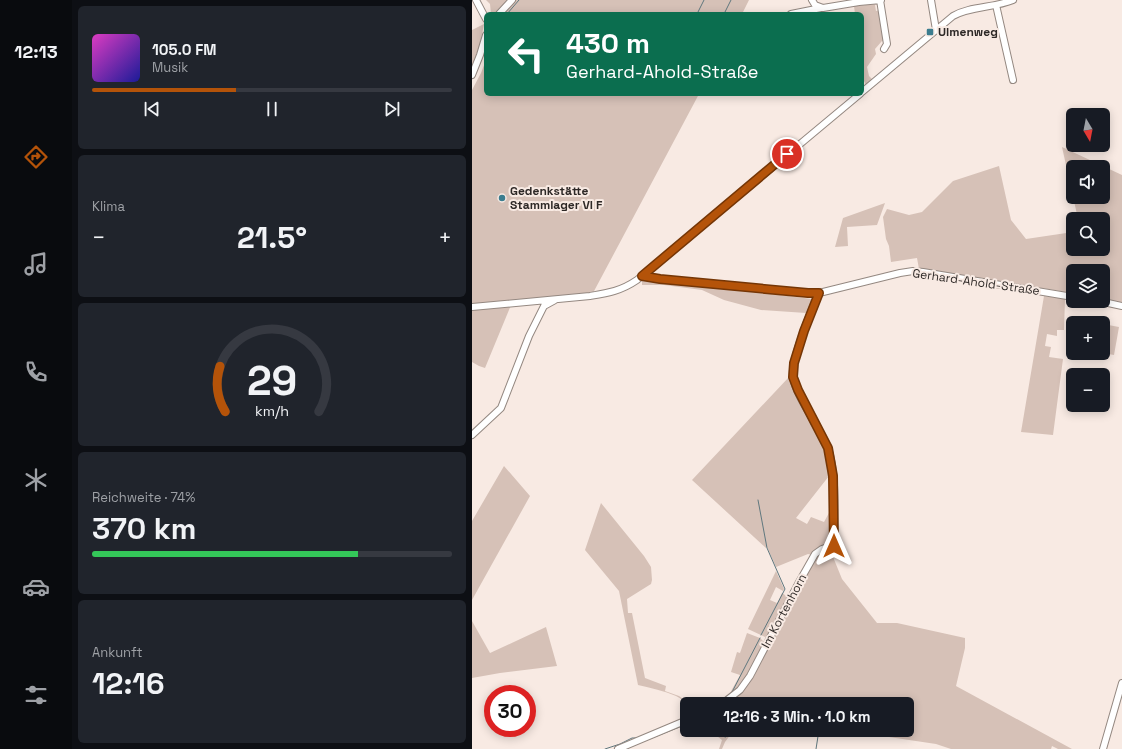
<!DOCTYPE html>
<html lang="de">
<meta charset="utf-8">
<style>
body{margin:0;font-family:"Space Grotesk",sans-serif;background:#20242c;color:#f1f3f6;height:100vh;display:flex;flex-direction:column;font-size:15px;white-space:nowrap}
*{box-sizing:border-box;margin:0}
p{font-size:13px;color:#9ea1a6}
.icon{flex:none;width:22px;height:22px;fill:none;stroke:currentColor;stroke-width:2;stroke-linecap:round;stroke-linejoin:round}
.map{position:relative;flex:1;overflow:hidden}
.details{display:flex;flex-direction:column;gap:6px;padding:6px;background:#0d0f14;width:400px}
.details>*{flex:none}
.top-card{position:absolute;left:12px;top:12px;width:380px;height:84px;border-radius:6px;box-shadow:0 2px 10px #0003;background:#0b6e4f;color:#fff;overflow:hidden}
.needle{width:26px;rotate:170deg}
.buttons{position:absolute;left:594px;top:108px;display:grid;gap:8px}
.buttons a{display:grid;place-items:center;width:44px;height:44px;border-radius:6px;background:#171b24;box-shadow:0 2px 10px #0003;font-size:20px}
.speed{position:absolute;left:12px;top:685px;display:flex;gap:8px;font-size:20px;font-weight:700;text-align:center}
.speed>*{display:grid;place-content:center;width:52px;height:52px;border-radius:50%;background:#171b24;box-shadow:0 2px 10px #0003;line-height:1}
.speed .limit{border:6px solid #d22;background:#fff;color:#111}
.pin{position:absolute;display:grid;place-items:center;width:34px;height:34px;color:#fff;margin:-17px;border:2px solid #fff;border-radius:50%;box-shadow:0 1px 4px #0007}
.me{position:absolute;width:44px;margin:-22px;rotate:0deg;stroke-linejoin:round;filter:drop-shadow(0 0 3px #0008)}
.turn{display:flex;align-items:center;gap:14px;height:84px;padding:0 16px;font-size:18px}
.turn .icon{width:52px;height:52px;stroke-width:2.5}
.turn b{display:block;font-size:28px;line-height:34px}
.big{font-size:30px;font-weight:700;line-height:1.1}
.details .widget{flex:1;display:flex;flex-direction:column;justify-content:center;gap:6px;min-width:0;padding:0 14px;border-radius:6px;background:#20242c}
.details .dial{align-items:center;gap:0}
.dial svg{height:104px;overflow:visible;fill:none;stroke:#363941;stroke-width:7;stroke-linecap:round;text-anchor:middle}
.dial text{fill:#f1f3f6;stroke:none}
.song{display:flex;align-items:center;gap:12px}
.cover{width:48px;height:48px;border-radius:6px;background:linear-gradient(135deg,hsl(310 70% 55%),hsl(240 70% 35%))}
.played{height:4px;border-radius:2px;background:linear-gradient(90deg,#b45309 40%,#363941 40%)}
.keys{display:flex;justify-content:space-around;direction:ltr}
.heat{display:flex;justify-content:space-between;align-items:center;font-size:22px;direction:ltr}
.charge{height:6px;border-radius:3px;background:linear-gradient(90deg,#34c759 74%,#363941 0)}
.trip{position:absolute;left:208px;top:697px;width:234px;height:40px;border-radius:6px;background:#171b24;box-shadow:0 2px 10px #0003;font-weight:700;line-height:40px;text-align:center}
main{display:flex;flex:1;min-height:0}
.dock{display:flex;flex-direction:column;width:72px;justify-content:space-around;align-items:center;background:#090b0e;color:#9ea1a6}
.dock .icon{width:28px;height:28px}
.dock .active{color:#b45309}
.dock b{font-size:18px;color:#f1f3f6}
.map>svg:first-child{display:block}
.green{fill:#d6c1b7;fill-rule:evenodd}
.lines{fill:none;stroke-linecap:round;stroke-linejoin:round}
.stream{stroke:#5f777e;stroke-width:1}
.minor-casing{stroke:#948881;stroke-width:8}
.minor{stroke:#fff;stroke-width:6}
.route-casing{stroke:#753606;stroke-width:10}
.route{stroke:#b45309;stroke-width:7}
.poi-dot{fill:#3c7d8f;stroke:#f8eae3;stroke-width:1.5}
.labels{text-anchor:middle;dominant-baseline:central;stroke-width:4;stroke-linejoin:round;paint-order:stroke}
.poi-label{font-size:12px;font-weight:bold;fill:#2d2826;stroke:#f8eae3;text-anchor:start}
.street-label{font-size:12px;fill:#2d2826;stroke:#f8eae3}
</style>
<main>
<nav class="dock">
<b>12:13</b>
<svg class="icon active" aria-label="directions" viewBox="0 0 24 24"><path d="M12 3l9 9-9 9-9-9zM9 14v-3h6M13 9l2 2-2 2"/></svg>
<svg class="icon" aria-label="music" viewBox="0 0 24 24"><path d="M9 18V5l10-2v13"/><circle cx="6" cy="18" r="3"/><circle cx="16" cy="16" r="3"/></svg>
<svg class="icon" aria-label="phone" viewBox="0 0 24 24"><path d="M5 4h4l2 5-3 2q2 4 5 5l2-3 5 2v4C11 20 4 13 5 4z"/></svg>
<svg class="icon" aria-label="climate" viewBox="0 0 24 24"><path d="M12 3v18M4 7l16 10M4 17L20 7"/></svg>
<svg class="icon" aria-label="car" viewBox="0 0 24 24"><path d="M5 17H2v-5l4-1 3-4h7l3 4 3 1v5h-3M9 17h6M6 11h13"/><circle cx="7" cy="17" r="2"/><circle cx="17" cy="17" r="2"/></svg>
<svg class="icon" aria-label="filters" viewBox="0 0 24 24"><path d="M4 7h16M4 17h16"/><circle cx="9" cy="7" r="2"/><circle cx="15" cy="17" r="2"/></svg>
</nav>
<section class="details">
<div class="widget">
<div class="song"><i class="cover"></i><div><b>105.0 FM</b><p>Musik</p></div></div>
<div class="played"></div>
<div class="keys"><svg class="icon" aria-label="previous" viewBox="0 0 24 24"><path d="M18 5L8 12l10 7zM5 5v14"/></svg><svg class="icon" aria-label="pause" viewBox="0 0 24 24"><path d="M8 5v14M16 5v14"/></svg><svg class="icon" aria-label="next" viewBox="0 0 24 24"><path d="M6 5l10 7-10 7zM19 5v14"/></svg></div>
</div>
<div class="widget"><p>Klima</p>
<div class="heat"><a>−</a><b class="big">21.5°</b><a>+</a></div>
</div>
<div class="widget dial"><svg viewBox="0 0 100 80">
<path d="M14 69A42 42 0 1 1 86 69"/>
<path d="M14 69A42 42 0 0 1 10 34" stroke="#b45309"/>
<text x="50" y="56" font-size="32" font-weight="700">29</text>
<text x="50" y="72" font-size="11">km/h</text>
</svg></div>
<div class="widget"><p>Reichweite · 74%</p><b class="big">370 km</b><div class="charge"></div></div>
<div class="widget"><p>Ankunft</p><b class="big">12:16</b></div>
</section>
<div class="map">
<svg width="650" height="749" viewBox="0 0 650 749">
<rect width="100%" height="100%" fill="#f8eae3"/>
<path class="green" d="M 14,0 L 277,0 L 270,14 L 19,14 L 18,4 Z
M 406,4 L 403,5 L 404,11 L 408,10 L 412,42 L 410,41 L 403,49 L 404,54 L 395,67 L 397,76 L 400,79 L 394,85 L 392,81 L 390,82 L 390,14 L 383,14 L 382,6 Z
M 12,24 L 8,45 L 0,66 L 0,30 Z
M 14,60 L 14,94 L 227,94 L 121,293 L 0,305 L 0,90 L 9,73 Z
M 590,147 L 650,175 L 650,303 L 631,299 L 631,271 L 601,271 L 601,293 L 447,269 L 445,258 L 419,262 L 417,246 L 414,239 L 411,217 L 415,209 L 437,215 L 450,212 L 481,181 L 527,166 L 539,220 L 554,239 L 601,232 L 601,249 L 631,249 L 631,219 L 606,219 ZM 601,167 L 631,167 L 631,197 L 601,197 Z
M 413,203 L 405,225 L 375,227 L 376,246 L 363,247 L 371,218 Z
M 173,278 L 340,299 L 334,313 L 289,310 L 252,300 L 230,290 L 192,285 L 170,285 L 170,281 Z
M 572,296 L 593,299 L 592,330 L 585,330 L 585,336 L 575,334 L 573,346 L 579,347 L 577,357 L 591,359 L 581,435 L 549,432 Z
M 39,305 L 13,368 L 7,366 L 0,362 L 0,310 Z
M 631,324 L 647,327 L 642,355 L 631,353 Z
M 317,377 L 353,449 L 357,476 L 324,518 L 335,524 L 339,517 L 352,522 L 358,511 L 358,540 L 356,544 L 346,548 L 340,555 L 336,554 L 304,567 L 295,547 L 294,548 L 220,480 Z
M 32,466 L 58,496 L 0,600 L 0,521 Z
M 129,503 L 172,556 L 179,567 L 180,580 L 179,584 L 155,599 L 156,613 L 160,613 L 173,678 L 194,686 L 193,691 L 207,696 L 218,704 C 213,703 209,698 204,696 C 192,691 179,688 166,685 L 147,591 L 113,550 Z
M 356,549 L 359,552 L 370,579 L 405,623 L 425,623 L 493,638 L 493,648 L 484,686 L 600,749 L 586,749 L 580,746 L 579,749 L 479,749 L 464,744 L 370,730 L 435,730 L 435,704 L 254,704 L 264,696 L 346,554 Z
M 304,571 L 312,589 L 311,591 L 304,587 L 298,600 L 305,603 L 310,593 L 316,597 L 295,636 L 293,637 L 276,629 Z
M 0,621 L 18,653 L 74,627 L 85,666 L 28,673 L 0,678 Z
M 275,633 L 288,638 L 292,642 C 283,660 275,680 259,694 L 258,693 L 268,675 L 259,672 L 265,652 L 268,653 Z
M 237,730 L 262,730 L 253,742 L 250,749 L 247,749 L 250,740 Z"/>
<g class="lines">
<path class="stream" d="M 35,14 L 47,0
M 225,14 L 232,0
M 252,14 L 259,0
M 286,500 L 295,548 L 313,589 L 289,635
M 259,694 L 288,638
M 240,730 L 245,735 L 254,737 L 261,730
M 170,742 L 215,724
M 133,749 L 148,744 L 160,738 L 164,738
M 344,749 L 347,730"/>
<g class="minor-casing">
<path id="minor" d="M 4,0 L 14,19
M 340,0 L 343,5 L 351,8 L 387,2 L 409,0
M 408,0 L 415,44 L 412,49
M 459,0 L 464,30
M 524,5 L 541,80
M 27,14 L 40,0
M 319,14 L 349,8
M 0,75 L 8,55 L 14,35
M 390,92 L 481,16 C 498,6 522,8 541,0
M 170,276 L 187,279 L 336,293 L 347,293 L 428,273 L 441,271 L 451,272 L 601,297
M 627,301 L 650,306
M 0,307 L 118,296 C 136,293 149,291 165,280 L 388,94
M 0,435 L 29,408 L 57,336 L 72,306 L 83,300
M 250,704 L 268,690 L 278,676 L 326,584 L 343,554 L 350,549 L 362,545 C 362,518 365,473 356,448 C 348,426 325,400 321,377 C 318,362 340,308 347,293
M 146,749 L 215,720
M 631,749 L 650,683"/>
</g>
<use href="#minor" class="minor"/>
</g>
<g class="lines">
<g class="route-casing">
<path id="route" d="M 315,154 L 170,276 L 188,279 L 336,293 L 347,293 L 332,331 L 322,363 L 321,377 L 326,390 L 356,448 L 361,476 L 362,546"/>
</g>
<use href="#route" class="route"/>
</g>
<g class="poi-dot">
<rect x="454" y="28" width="8" height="8" rx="2"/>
<circle cx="30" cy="198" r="4"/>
</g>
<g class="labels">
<g class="poi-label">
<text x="466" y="32">Ulmenweg</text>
<text x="38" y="191">Gedenkstätte<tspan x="38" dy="14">Stammlager VI F</tspan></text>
</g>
<g class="street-label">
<text transform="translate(504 282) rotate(8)">Gerhard-Ahold-Straße</text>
<text transform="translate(312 611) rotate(-62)">Im Kortenhorn</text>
</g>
</g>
</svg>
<div class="buttons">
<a><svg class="needle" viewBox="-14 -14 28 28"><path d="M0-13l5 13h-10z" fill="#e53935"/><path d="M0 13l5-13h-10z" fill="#9ea1a6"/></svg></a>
<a><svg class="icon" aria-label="sound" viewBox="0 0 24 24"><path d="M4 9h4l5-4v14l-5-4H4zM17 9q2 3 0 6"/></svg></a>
<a><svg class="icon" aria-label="search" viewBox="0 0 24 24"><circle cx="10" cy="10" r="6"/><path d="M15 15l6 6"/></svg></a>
<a><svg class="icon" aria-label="layers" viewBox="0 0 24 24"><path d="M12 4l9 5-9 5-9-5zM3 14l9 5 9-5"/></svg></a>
<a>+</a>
<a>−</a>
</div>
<div class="speed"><div class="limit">30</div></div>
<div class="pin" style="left:315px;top:154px;background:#d93025"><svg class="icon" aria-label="arrive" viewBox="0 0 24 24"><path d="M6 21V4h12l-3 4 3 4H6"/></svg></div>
<svg class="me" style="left:362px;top:546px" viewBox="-20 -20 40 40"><path d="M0-17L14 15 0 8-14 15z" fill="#b45309" stroke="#fff" stroke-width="4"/></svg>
<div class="trip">12:16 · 3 Min. · 1.0 km</div>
<div class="top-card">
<div class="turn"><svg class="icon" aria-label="left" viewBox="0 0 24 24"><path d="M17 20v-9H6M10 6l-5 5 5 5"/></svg><div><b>430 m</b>Gerhard-Ahold-Straße</div></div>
</div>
</div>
</main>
